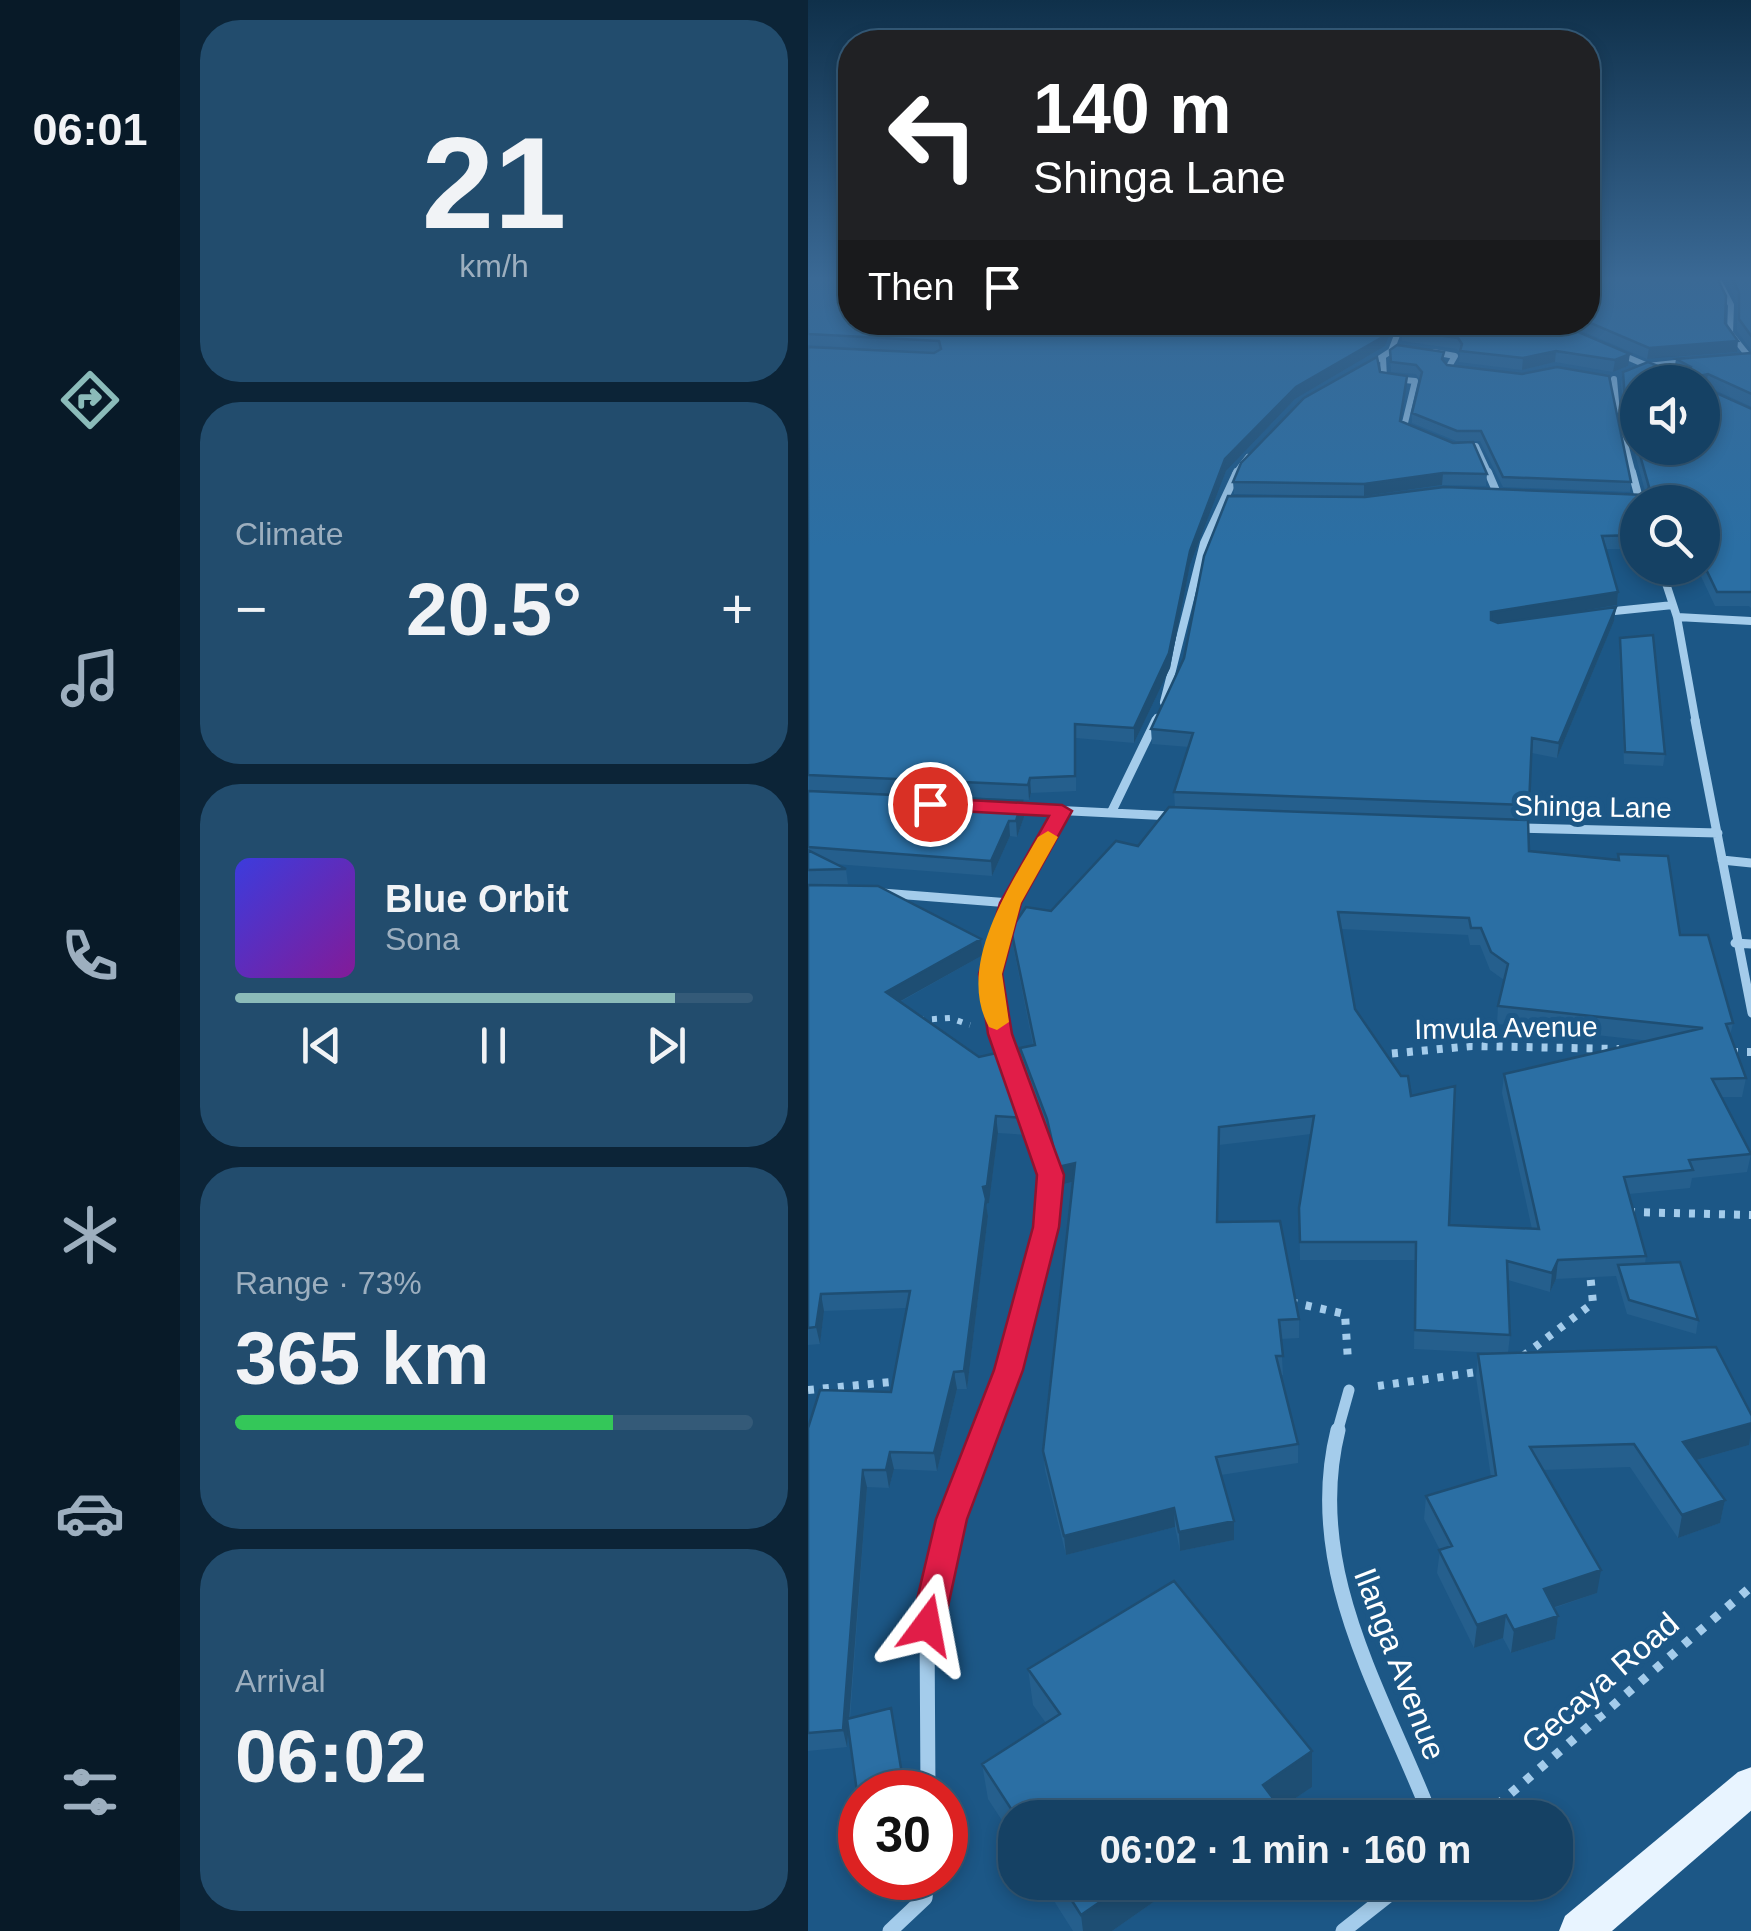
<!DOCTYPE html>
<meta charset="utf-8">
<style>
body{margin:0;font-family:Arial,sans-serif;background:#224c6d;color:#f1f3f6;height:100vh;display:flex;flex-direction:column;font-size:38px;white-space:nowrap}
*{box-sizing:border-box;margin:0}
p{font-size:32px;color:#9dafbf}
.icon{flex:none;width:55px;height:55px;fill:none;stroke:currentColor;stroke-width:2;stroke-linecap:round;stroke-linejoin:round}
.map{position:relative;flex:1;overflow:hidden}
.sheet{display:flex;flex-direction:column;gap:20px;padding:20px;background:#0c2437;width:628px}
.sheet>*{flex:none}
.guide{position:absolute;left:30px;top:30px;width:762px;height:305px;border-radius:40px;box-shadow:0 5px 15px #0003,0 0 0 2px #345a78;background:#202124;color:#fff;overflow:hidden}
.tools{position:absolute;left:812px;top:365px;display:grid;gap:20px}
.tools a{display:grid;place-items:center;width:100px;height:100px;border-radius:50%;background:#154164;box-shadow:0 5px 15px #0003,0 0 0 2px #345a78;font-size:50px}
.speed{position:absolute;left:30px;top:1770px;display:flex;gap:20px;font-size:50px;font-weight:700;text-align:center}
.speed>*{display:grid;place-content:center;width:130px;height:130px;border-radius:50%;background:#154164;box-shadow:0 5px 15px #0003,0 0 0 2px #345a78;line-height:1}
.speed .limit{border:15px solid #d22;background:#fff;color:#111}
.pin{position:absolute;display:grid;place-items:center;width:85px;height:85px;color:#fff;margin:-42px;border:5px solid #fff;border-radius:50%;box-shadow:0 2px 10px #0007}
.me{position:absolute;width:110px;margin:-55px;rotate:13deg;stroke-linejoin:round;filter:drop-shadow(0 0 8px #0008)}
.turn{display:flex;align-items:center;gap:35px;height:210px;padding:0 30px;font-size:45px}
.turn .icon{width:130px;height:130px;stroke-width:2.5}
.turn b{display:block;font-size:70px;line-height:85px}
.then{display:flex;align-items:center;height:95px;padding:0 30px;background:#0003;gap:20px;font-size:38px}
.big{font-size:75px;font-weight:700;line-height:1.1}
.sheet .widget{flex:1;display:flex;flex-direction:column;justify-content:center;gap:15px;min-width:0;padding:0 35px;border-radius:40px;background:#224c6d}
.sheet .dial{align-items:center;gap:0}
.dial b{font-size:130px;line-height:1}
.song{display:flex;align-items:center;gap:30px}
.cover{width:120px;height:120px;border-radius:15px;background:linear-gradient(135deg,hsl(240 70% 55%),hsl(290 70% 35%))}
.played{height:10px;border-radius:5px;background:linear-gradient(90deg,#8bbbb9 85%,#345a78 85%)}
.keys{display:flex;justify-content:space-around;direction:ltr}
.heat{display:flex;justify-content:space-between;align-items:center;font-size:55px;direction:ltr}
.charge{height:15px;border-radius:8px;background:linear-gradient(90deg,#34c759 73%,#345a78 0)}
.trip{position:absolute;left:190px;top:1800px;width:575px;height:100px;border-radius:40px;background:#154164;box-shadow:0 5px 15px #0003,0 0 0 2px #345a78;font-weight:700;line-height:100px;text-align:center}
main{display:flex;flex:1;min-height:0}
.tab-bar{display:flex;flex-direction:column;width:180px;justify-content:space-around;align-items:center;background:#081a28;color:#9dafbf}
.tab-bar .icon{width:70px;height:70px}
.tab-bar .selected{color:#8bbbb9}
.tab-bar b{font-size:45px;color:#f1f3f6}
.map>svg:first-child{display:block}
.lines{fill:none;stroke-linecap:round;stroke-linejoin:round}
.path-far2{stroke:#a4cceb;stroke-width:6;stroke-dasharray:5 8;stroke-linecap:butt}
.path-far1{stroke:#a4cceb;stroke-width:8;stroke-dasharray:6 9;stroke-linecap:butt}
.path{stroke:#a4cceb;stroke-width:9;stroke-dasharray:8 11;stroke-linecap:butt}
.minor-far4{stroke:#a4cceb;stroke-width:6}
.minor-far3{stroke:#a4cceb;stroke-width:8}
.minor-far2{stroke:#a4cceb;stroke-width:9}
.minor-far1{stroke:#a4cceb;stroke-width:11}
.minor{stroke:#a4cceb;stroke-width:15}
.primary{fill:#e8f4ff;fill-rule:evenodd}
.wall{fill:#255f8d;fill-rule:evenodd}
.shaded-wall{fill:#1e4e73}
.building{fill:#2b6fa4;stroke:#1e4e73;stroke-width:2.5;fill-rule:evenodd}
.route{fill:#e11d48;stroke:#92132f;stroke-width:2.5}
.slow{fill:#f59e0b}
.labels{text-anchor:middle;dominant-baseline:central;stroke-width:10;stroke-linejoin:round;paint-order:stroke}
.street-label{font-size:28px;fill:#fff;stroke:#1c5786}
.near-street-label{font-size:32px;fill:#fff;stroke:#1c5786}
</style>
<main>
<nav class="tab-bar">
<b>06:01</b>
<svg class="icon selected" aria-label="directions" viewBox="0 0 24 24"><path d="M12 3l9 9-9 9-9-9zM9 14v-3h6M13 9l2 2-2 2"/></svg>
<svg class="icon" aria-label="music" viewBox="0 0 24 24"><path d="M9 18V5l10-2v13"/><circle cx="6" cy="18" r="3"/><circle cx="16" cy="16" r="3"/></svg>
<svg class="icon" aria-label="phone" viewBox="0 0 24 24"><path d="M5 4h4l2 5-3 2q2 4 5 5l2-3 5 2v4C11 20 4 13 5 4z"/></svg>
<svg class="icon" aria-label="climate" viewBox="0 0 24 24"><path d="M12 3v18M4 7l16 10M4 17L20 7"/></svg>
<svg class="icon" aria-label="car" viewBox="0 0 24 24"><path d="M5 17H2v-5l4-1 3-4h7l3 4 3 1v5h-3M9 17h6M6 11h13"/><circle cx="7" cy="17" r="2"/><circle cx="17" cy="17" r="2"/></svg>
<svg class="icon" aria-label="filters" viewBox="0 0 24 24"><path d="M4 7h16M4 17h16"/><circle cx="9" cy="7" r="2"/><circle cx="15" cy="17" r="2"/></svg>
</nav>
<section class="sheet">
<div class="widget dial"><b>21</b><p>km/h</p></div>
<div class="widget"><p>Climate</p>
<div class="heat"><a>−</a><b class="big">20.5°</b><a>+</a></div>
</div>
<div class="widget">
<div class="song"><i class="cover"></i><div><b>Blue Orbit</b><p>Sona</p></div></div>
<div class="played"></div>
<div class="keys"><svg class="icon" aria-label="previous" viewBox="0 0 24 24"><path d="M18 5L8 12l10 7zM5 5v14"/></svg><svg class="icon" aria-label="pause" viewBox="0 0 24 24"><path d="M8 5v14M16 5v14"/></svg><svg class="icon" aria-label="next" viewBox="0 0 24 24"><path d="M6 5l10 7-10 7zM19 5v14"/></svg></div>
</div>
<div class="widget"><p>Range · 73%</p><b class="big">365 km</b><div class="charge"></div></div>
<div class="widget"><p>Arrival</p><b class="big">06:02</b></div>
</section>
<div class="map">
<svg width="944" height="1931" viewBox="0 0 944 1931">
<rect width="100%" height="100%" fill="#1c5786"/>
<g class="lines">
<path class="path-far2" d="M 111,1020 L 142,1018 L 162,1025"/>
<path class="path-far1" d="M 924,1052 L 944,1052
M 569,1055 L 664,1046 L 811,1049
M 821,1212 L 944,1215
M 483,1302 L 537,1314 L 540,1361
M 715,1356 L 785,1303 L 782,1273
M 570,1386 L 676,1371
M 0,1390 L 93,1381"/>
<path class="path" d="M 674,1818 L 944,1586"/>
<path class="minor-far4" d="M 908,276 L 923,305 L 922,333 L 942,358
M 625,352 L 647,356 L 640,368 L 647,369
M 812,354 L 847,369
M 575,358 L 576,378 L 607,381 L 596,427 L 602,430
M 560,366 L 583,351 L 594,322
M 839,366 L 877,362
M 806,379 L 809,413 L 825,474
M 656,447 L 668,446 L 681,474
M 427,474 L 440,457"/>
<path class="minor-far3" d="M 680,472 L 689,493
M 824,472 L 832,502
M 853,568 L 869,617 L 888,723
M 797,612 L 865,605
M 869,617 L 944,621
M 356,702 L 396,543 L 429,472
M 347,723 L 349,718"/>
<path class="minor-far2" d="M 887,720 L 944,1013
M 202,808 L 364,816
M 303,813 L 348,720
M 711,828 L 910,833
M 914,860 L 944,863
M 74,893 L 202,903
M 927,943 L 944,944
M 193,1037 L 182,974 L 202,903 L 254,811"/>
<path class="minor-far1" d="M 177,1433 L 220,1304 L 244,1193 L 232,1140 L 192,1034
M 529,1433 L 541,1390"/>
<path class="minor" d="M 530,1430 C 497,1563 567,1680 616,1800 L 618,1818
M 120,1792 L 119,1625 L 144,1519 L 178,1430
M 82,1931 L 117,1898 L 119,1878
M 535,1931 L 597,1882"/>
<path class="primary" d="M 944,1767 L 944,1810 L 804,1931 L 751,1931 L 757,1916 L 930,1772 Z"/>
</g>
<path class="wall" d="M 0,276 L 577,346 L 487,399 L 418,471 L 382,565 L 362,668 L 326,743 L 268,738 L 268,791 L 223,793 L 221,800 L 0,790 L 0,347 L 128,353 L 0,345 Z
M 916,276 L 944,276 L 944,351 L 929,331 L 929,303 Z
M 747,322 L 820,366 L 805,372 L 747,362 L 714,370 L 651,362 L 652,353 L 649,349 L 594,341 L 594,330 Z
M 753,322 L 917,323 L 929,352 L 839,359 Z
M 582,350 L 639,365 L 823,482 L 822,492 L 695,487 L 672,441 L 648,441 L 604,423 L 604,413 L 612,380 L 608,374 L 583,372 Z
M 944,353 L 944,407 L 898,386 L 830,382 L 944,409 L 944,609 L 941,606 L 907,606 L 889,568 L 895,568 L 895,502 L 830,502 L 830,549 L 798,549 L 810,592 L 809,605 L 753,615 L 808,607 L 806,621 L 749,758 L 724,753 L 719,820 L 721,851 L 810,860 L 810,854 L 872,935 L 925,1023 L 922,1036 L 938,1078 L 934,1097 L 913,1097 L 943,1154 L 939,1172 L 884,1178 L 882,1188 L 821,1194 L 838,1256 L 837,1264 L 890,1320 L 888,1334 L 819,1314 L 808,1276 L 748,1279 L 742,1292 L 700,1280 L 702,1335 L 700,1353 L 941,1445 L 889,1460 L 917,1500 L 912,1523 L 870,1538 L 822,1467 L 735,1470 L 789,1593 L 746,1608 L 750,1616 L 747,1639 L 703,1653 L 695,1638 L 666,1648 L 629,1573 L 632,1550 L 616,1519 L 618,1496 L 683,1477 L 668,1377 L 670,1354 L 687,1353 L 606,1349 L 607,1260 L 492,1260 L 491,1208 L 503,1134 L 411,1145 L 410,1222 L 491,1319 L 491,1338 L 473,1339 L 475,1375 L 472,1375 L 490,1444 L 490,1463 L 413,1475 L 426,1540 L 372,1551 L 367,1527 L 258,1555 L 237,1470 L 235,1451 L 265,1182 L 252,1185 L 241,1137 L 214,1066 L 212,1048 L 225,1045 L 205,946 L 203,929 L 243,911 L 330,846 L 367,807 L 366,792 L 381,747 L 344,744 L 343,729 L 557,497 L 838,495 L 816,412 L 813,384 L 815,372 L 875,375 L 866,371 L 868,359 ZM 533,929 L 660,935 L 662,945 L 672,945 L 682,970 L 696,980 L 690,1006 L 689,1024 L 842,1041 L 696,1074 L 694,1093 L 724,1229 L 641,1225 L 603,1096 L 547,1009 Z
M 572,372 L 598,387 L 593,421 L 679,474 L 678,486 L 634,485 L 556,496 L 426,494 L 425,482 Z
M 812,638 L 857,754 L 855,766 L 816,764 L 811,649 Z
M 0,791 L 214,801 L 216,817 L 209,837 L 202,836 L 184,876 L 27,864 L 38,869 L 40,885 L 173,939 L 175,955 L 92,1002 L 218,1118 L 220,1135 L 190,1133 L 181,1203 L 178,1204 L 180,1216 L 159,1389 L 149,1389 L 129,1471 L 86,1469 L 81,1488 L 59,1487 L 42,1719 L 83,1708 L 86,1721 L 40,1732 L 39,1747 L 0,1751 L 0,1428 L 83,1392 L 98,1308 L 16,1311 L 12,1344 L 0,1345 Z
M 220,1669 L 504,1751 L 504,1787 L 470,1810 L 470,1818 L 208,1818 L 208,1842 L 180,1799 L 174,1764 L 238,1723 L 225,1705 Z
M 234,1882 L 374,1882 L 304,1931 L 265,1931 Z"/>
<path class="shaded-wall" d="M 583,322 L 586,322 L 577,346 L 487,399 L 418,471 L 382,565 L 362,668 L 326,743 L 326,728 L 382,551 L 417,459 L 488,387 Z
M 930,341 L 929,352 L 839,359 L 841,348 Z
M 748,351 L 747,362 L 714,370 L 715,358 Z
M 822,354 L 820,366 L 805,372 L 807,360 Z
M 900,374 L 898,386 L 895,387 L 895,382 L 890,382 L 891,376 Z
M 635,473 L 634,485 L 556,496 L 556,484 Z
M 810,592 L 809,605 L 682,626 L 683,612 Z
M 808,607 L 806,621 L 749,758 L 751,743 Z
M 222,778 L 223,793 L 221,800 L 220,785 Z
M 214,801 L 216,817 L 209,837 L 208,821 Z
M 201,821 L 202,836 L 184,876 L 183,861 Z
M 173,939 L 175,955 L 80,1008 L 78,992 Z
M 188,1116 L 190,1133 L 181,1203 L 178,1204 L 180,1216 L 159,1389 L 156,1371 L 175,1187 Z
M 267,1163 L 268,1181 L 252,1185 L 250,1167 Z
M 750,1260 L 748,1279 L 742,1292 L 744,1273 Z
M 13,1294 L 16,1311 L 12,1344 L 8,1327 Z
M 146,1372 L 149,1389 L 129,1471 L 126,1453 Z
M 944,1423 L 941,1445 L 871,1465 L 875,1442 Z
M 82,1452 L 86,1469 L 81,1488 L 78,1470 Z
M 55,1470 L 59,1487 L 39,1747 L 35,1730 Z
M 917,1500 L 912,1523 L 870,1538 L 874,1515 Z
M 366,1508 L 367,1527 L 258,1555 L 256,1536 Z
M 426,1521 L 426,1540 L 372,1551 L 371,1532 Z
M 793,1570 L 789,1593 L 732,1612 L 736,1589 Z
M 698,1615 L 695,1638 L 666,1648 L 669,1625 Z
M 750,1616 L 747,1639 L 703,1653 L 706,1630 Z
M 504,1751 L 504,1787 L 470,1810 L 470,1818 L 452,1818 L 455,1785 Z
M 321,1882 L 374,1882 L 304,1931 L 275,1931 L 273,1915 Z"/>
<path class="building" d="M 0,276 L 42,276 L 42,322 L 583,322 L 578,335 L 488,387 L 417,459 L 382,551 L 361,653 L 326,728 L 267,724 L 267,776 L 222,778 L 220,785 L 0,775 L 0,347 L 126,353 L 133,349 L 131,341 L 0,334 Z
M 780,276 L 908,276 L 918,296 L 917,323 L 930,341 L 841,348 L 780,322 Z
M 923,276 L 944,276 L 944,337 L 931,319 L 931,292 Z
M 597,322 L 747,322 L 822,354 L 807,360 L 748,351 L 715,358 L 652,351 L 654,344 L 650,338 L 594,330 Z
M 589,345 L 636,352 L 634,359 L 639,365 L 714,374 L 749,367 L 801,376 L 823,482 L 695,477 L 673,431 L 649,431 L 604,413 L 614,372 L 608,365 L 583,362 L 582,350 Z
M 944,353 L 944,394 L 900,374 L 891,376 L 892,382 L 830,382 L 830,447 L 817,400 L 815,372 L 840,362 L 878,377 L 883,367 L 868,359 Z
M 569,357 L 572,372 L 599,376 L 592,421 L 645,443 L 665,442 L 679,474 L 635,473 L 556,484 L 425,482 L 433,463 L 496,398 Z
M 895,387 L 944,409 L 944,592 L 909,592 L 895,563 L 895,502 L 830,502 L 830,535 L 794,536 L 810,592 L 683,612 L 683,620 L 690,623 L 808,607 L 751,743 L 724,738 L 721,805 L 366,792 L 385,733 L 343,729 L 376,658 L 396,556 L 420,496 L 557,497 L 636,487 L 838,495 L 841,487 L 830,448 L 895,448 Z
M 845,635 L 857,754 L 817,752 L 812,638 Z
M 0,791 L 214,801 L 208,821 L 201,821 L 183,861 L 0,847 Z
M 361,807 L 720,820 L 721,851 L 811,860 L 810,854 L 860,856 L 872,935 L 900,935 L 925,1023 L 918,1024 L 938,1078 L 904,1079 L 943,1154 L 881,1160 L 885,1170 L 816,1177 L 838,1256 L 750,1260 L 744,1273 L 699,1261 L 702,1335 L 607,1330 L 608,1242 L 492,1242 L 491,1208 L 506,1116 L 411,1127 L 409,1222 L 472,1221 L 491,1319 L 471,1320 L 475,1356 L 468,1356 L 490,1444 L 408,1457 L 426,1521 L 371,1532 L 366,1508 L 256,1536 L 235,1451 L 267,1163 L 250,1167 L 239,1119 L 212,1048 L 227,1045 L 203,929 L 218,907 L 243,911 L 308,841 L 330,846 ZM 530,912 L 661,918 L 663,928 L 673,928 L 683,952 L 700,964 L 690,1006 L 895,1028 L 696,1074 L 731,1229 L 641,1225 L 647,1086 L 603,1096 L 600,1076 L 593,1076 L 547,1009 Z
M 0,850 L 38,869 L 0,870 Z
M 0,885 L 70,886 L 173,939 L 78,992 L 171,1057 L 193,1052 L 218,1118 L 188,1116 L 179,1186 L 175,1187 L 178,1199 L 156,1371 L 146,1372 L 126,1453 L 82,1452 L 78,1470 L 55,1470 L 35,1730 L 0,1733 L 0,1428 L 12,1390 L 83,1392 L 102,1291 L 13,1294 L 8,1327 L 0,1328 Z
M 872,1262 L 890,1320 L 821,1300 L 810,1265 Z
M 908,1347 L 944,1416 L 944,1423 L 875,1442 L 917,1500 L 874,1515 L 826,1444 L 722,1447 L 793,1570 L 736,1589 L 750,1616 L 706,1630 L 698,1615 L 669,1625 L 631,1550 L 644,1546 L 618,1496 L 688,1475 L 670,1354 Z
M 366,1581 L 504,1751 L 455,1785 L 470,1805 L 452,1818 L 209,1818 L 174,1764 L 252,1714 L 220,1669 Z
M 83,1708 L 97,1792 L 52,1792 L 52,1814 L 39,1719 Z
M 252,1882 L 321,1882 L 273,1915 Z"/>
<linearGradient id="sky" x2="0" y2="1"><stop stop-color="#0f304a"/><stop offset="0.51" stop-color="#3a6995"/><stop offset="1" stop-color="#3a6995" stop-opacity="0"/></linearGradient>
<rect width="944" height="546" fill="url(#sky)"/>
<path class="route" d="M 122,798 L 254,805 L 264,811 L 213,903 L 194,974 L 204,1034 L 256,1175 L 251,1227 L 215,1370 L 159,1519 L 136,1625 L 131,1635 L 119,1639 L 108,1635 L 103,1625 L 128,1519 L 186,1370 L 225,1227 L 229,1175 L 180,1034 L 171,974 L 192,903 L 241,816 L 114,809 L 114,800 Z"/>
<path class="slow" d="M 240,831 L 250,837 L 213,903 L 194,974 L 201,1022 L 189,1030 L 181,1027 C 148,967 200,889 230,837 Z"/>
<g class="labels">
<g class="street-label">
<text transform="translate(785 807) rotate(1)">Shinga Lane</text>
<text transform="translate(698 1028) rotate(-1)">Imvula Avenue</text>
</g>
<g class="near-street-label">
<text transform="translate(592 1664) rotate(69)">Ilanga Avenue</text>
<text transform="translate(792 1683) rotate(-41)">Gecaya Road</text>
</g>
</g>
</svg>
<div class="tools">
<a><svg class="icon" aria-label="sound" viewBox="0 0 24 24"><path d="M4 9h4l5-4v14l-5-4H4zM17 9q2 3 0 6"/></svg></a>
<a><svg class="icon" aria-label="search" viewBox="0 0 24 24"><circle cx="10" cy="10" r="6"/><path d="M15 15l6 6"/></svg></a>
</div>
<div class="speed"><div class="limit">30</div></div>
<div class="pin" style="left:122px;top:804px;background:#d93025"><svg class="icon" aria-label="arrive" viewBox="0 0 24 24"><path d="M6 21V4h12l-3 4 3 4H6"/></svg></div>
<svg class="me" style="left:119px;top:1625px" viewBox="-20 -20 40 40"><path d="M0-17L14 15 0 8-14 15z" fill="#e11d48" stroke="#fff" stroke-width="4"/></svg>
<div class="trip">06:02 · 1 min · 160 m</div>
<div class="guide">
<div class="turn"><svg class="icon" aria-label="left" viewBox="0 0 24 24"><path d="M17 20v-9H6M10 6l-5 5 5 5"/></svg><div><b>140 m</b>Shinga Lane</div></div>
<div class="then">Then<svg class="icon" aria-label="arrive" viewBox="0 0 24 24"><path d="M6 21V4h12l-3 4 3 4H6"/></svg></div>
</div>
</div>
</main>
